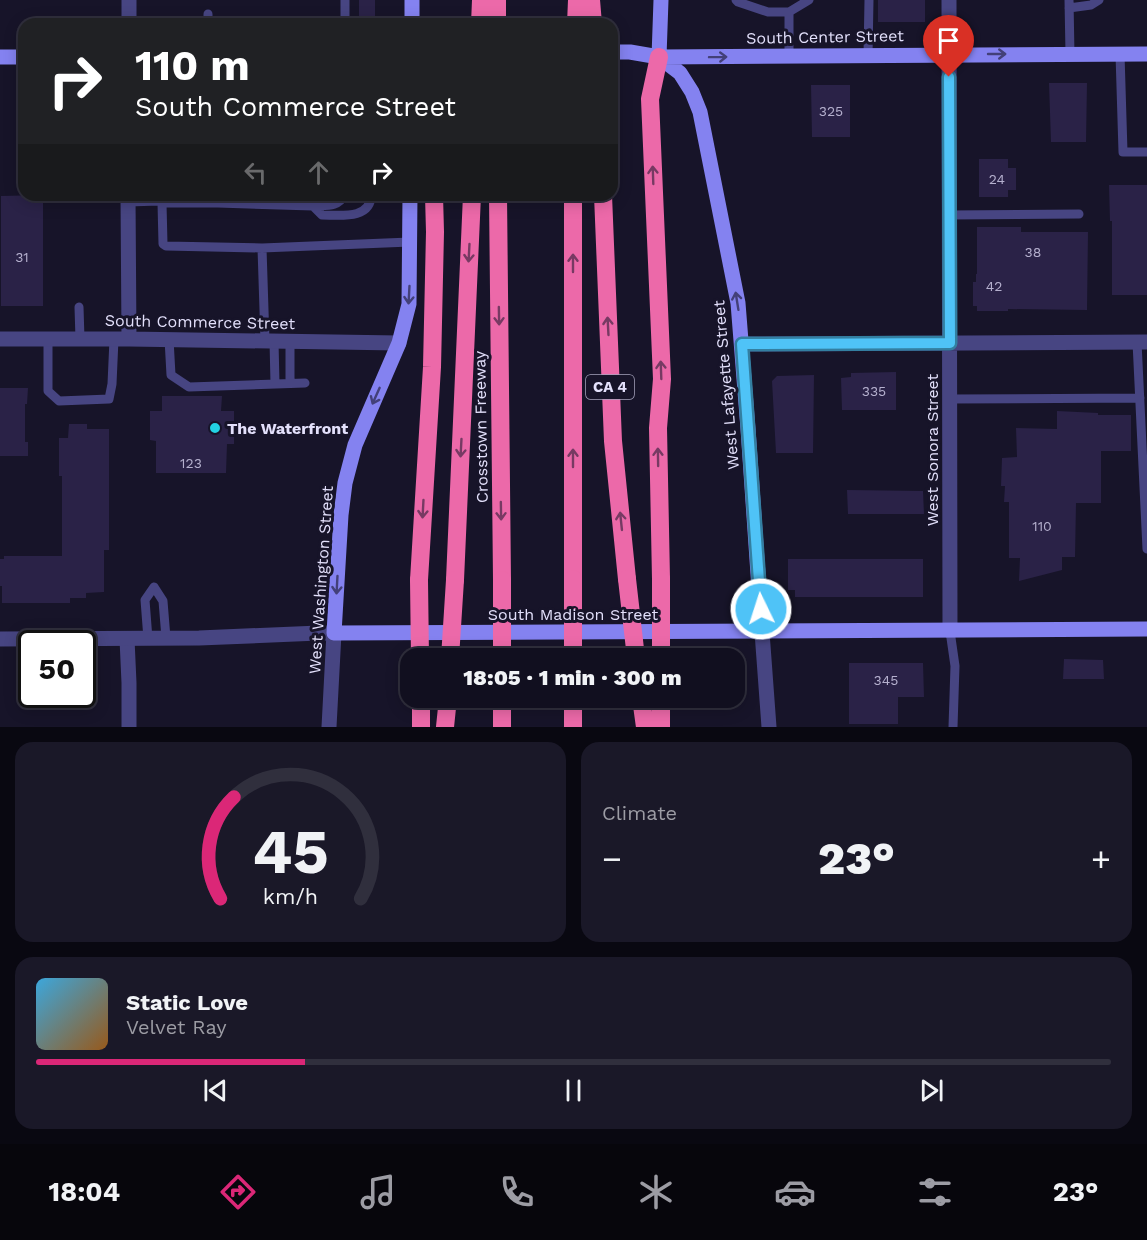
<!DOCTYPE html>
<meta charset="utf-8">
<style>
body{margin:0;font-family:"Work Sans",sans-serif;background:#1a1828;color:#f1f3f6;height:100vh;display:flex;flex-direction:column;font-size:22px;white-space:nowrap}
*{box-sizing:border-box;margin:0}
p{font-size:20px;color:#9c9ca4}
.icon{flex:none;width:33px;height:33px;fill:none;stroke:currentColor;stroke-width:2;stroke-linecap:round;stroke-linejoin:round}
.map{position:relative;height:727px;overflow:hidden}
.side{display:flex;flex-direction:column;gap:15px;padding:15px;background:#090811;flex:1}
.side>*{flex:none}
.hud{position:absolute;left:18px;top:18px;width:600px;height:183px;border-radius:18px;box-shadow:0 3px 15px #0003,0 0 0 2px #302f3d;background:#202124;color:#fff;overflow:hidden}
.speed{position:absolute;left:18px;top:630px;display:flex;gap:12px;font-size:30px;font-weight:700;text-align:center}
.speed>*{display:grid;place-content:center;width:78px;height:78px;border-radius:50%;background:#110f1f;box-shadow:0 3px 15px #0003,0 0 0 2px #302f3d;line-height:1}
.speed .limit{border:3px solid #111;border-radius:9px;background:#fff;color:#111}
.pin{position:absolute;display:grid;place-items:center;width:51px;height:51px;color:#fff;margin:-62px -26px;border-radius:50% 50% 50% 0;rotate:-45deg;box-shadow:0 0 6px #0007}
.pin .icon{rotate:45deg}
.me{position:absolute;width:66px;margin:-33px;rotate:356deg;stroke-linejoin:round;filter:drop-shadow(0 0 4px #0008)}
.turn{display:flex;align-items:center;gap:21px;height:126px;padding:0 18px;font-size:27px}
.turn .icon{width:78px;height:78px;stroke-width:2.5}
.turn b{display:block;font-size:42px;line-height:51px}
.lanes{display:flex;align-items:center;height:57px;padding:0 18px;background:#0003;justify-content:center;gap:30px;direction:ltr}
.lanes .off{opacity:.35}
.big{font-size:45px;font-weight:800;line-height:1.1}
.side .widget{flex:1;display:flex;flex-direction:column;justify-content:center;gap:9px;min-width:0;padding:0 21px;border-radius:18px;background:#1a1828}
.side .dial{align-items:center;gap:0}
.dial svg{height:156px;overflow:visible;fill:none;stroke:#302f3d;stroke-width:7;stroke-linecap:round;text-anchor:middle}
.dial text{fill:#f1f3f6;stroke:none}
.song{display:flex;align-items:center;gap:18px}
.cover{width:72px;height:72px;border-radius:9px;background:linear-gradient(135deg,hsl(200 70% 55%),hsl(30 70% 35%))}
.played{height:6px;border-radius:3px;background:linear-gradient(90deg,#db2777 25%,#302f3d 25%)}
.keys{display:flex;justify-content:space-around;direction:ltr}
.heat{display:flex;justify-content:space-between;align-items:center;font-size:33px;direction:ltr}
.side .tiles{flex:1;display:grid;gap:15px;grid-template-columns:1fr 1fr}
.widget:last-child{grid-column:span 2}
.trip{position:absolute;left:400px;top:648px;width:345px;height:60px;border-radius:18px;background:#110f1f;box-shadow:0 3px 15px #0003,0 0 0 2px #302f3d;font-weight:800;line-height:60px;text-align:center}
.menu{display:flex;height:96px;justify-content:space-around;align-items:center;background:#07060c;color:#9c9ca4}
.menu .icon{width:42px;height:42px}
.menu .current{color:#db2777}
.menu b{font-size:27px;color:#f1f3f6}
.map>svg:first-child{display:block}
.building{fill:#2a2247}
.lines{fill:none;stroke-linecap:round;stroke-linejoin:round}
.service{stroke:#474582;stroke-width:9}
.minor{stroke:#474582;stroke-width:15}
.tertiary{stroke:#474582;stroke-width:15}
.secondary{stroke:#8482f0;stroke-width:15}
.motorway{stroke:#ec69a9;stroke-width:18}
.motorway-bridge{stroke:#ec69a9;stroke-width:18}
.oneway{stroke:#434079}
.oneway2{stroke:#773a63}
.route-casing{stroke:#337fa1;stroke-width:15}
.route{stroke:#4fc3f7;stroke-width:10}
.poi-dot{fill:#23d2e4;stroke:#171429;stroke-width:2}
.labels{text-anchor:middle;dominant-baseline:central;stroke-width:6;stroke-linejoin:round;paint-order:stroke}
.number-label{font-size:14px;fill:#b5b0ce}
.shield{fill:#171429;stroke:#a6a3bc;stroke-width:1.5}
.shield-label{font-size:15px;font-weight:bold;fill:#e3e0fb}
.street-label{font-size:16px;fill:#e3e0fb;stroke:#171429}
.poi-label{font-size:16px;font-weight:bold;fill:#e3e0fb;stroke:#171429;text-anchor:start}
</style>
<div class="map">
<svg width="1147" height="727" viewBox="0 0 1147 727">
<rect width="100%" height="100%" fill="#171429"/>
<path class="building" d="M 359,0 L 375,0 L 375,19 L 359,19 Z
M 878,0 L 925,0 L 925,22 L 878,22 Z
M 1049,83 L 1087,83 L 1086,142 L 1051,142 Z
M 811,85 L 850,85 L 850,137 L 812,137 Z
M 979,159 L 1008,159 L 1008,168 L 1016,168 L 1016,190 L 1008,190 L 1008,197 L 979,197 Z
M 1109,185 L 1147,185 L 1147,295 L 1112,295 L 1112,221 L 1110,221 Z
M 43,195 L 43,306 L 1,306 L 1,196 Z
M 977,227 L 1021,227 L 1021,232 L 1088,232 L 1087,310 L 1008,309 L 1008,311 L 977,311 L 977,306 L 973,306 L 973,282 L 976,282 L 976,274 L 977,274 Z
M 896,372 L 896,410 L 842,410 L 841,378 L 851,377 L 851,373 Z
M 814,375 L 813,453 L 776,453 L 772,381 L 777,376 Z
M 0,388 L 28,388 L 27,404 L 25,404 L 25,442 L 28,442 L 28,456 L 0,456 Z
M 162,396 L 222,396 L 221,411 L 234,411 L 234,444 L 227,444 L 226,473 L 156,473 L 156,441 L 150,440 L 150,411 L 162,411 Z
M 1057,411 L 1098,413 L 1098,415 L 1131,415 L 1131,451 L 1101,451 L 1101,503 L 1076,503 L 1075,557 L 1062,557 L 1062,570 L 1019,581 L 1020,558 L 1009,558 L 1009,502 L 1004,502 L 1005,486 L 1001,486 L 1002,458 L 1017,457 L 1016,428 L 1057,429 Z
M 69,424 L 87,424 L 87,429 L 109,429 L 109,550 L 104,550 L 104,592 L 86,593 L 86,598 L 70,598 L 70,603 L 2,603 L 2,586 L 0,586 L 0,559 L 4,559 L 4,556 L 62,556 L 62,476 L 59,476 L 59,438 L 68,438 Z
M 847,490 L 923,491 L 924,514 L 848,514 Z
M 788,559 L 923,559 L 923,597 L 795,597 L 795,590 L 788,590 Z
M 1064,659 L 1103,660 L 1104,679 L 1063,679 Z
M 849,663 L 923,663 L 924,697 L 898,697 L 898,724 L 849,724 Z"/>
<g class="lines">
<path class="service" d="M 736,0 L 738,2 L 768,12 L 789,12
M 1069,0 L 1070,54
M 1069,8 L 1091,5 L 1099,0
M 208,24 L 208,14
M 345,24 L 345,0
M 1120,54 L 1123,152 L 1147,152
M 868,55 L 869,0
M 789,56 L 789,12 L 809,0
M 128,202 L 159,201 L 162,203 L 163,244 L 166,246 L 262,248 L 265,341
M 162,203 L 218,203 L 219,195
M 218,203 L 313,206 L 322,215 C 339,215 371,220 371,195
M 313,206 C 324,205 339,208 344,195
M 949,215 L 1079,214
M 262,248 L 410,242
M 79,307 L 80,339
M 48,339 L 48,391 L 59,401 L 109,399 L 112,384 L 114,339
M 169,339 L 171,375 L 189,387 L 305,383
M 274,341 L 275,384
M 1137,342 L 1147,549
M 290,383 L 290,341
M 950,399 L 1140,398
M 950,631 L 955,666 L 953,727
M 148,639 L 145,600 L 154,587 L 163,601 L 166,638"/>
<path class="minor" d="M 129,0 L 129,24
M 949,0 L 950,631
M 128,195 L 129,339
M 0,339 L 129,339 L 399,343
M 742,344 L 1147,342
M 127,639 L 129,683 L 129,727"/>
<path class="tertiary" d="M 762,632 L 769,727
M 0,639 L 199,638 L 319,633 L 334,633 L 329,727"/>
<path class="secondary" d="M 412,24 L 412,0
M 612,52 L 630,52 L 659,57 L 1147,54
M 0,57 L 24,57
M 659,57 L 680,73 L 692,92 L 700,112 L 738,303 L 748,429 L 762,632
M 659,57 L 661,0
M 410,195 L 409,304 L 399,343 L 355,445 L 345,483 L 341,515 L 334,633 L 1147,629"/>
<path class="motorway" d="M 591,0 L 593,24
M 480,24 L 481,0
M 497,24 L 497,0
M 576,24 L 577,0
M 659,57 L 650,99 L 662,379 L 658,428 L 661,579
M 498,195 L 502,580
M 603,195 L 613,441 L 627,579
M 573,579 L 573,195
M 419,580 L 432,367 L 435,232 L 434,195
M 455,580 L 472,195
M 502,698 L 502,727
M 573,698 L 573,727
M 641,698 L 645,727
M 421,727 L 421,698
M 445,727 L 448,698
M 661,727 L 661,698"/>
<path class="motorway-bridge" d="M 573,579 L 573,658
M 627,579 L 636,658
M 661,579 L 661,658
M 419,580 L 420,658
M 502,580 L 502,658
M 450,658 L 455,580"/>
</g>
<defs><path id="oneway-shaft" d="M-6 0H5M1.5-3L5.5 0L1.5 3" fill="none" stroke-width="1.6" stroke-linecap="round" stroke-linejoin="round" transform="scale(1.5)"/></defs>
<g class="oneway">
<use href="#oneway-shaft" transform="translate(997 54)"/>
<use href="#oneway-shaft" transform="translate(718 57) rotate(-1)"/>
<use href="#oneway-shaft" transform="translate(409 295) rotate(93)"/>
<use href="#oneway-shaft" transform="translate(737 301) rotate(-99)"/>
<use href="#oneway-shaft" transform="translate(376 396) rotate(114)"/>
<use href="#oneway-shaft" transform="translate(337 585) rotate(93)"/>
</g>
<g class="oneway2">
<use href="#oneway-shaft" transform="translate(653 175) rotate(-92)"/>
<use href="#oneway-shaft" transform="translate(469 253) rotate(93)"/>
<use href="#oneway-shaft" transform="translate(573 263) rotate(-90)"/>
<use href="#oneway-shaft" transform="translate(499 316) rotate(89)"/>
<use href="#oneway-shaft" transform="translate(608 326) rotate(-93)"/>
<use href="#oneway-shaft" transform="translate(661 370) rotate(-92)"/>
<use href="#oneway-shaft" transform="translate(461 448) rotate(93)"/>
<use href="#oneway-shaft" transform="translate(658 457) rotate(-91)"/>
<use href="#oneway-shaft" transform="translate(573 458) rotate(-90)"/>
<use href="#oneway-shaft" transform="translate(423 509) rotate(93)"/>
<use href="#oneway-shaft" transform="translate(501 511) rotate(89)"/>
<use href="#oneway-shaft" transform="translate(621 521) rotate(-96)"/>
</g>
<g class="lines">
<g class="route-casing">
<path id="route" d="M 761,609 L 742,344 L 950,343 L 949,77"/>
</g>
<use href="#route" class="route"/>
</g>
<circle class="poi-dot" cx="215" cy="428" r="6"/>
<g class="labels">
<g class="number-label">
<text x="831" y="111">325</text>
<text x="997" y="179">24</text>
<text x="1033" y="252">38</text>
<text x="22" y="257">31</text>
<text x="994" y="286">42</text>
<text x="874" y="391">335</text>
<text x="191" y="463">123</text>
<text x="1042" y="526">110</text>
<text x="886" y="680">345</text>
</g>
<rect class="shield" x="586" y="375" width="48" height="24" rx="4.5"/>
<g class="shield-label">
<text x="610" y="387">CA 4</text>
</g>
<g class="street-label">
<text transform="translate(825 37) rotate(-1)">South Center Street</text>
<text transform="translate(200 322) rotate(1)">South Commerce Street</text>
<text transform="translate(726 385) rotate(-95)">West Lafayette Street</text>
<text transform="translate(481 427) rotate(-91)">Crosstown Freeway</text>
<text transform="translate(932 450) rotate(-90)">West Sonora Street</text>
<text transform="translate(321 580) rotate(-86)">West Washington Street</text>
<text x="573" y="614">South Madison Street</text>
</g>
<g class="poi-label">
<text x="227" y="428">The Waterfront</text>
</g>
</g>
</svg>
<div class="speed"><div class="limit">50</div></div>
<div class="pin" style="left:949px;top:77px;background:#d93025"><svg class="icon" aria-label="arrive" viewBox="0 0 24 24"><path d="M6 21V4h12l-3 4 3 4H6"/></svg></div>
<svg class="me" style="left:761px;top:609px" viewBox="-20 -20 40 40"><circle r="17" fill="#4fc3f7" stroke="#fff" stroke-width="3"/><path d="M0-11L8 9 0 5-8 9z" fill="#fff"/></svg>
<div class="trip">18:05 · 1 min · 300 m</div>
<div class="hud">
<div class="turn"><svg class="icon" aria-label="right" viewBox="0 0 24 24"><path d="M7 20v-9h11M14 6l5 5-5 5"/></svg><div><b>110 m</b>South Commerce Street</div></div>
<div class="lanes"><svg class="icon off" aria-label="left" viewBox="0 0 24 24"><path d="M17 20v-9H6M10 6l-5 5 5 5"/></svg><svg class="icon off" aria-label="ahead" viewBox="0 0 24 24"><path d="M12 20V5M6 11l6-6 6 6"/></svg><svg class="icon" aria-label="right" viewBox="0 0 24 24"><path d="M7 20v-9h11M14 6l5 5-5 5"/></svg></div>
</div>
</div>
<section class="side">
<div class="tiles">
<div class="widget dial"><svg viewBox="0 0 100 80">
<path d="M14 69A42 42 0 1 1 86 69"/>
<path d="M14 69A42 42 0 0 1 21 17" stroke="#db2777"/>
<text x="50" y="56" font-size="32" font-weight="700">45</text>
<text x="50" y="72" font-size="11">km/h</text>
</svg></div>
<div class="widget"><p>Climate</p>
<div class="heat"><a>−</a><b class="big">23°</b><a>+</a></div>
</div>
<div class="widget">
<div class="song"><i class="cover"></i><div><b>Static Love</b><p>Velvet Ray</p></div></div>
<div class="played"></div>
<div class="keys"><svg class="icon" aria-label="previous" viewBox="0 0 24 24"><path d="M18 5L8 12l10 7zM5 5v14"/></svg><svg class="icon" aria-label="pause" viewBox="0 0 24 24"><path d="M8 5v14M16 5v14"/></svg><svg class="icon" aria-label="next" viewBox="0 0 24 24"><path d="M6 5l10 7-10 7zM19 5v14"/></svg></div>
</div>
</div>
</section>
<nav class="menu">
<b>18:04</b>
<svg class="icon current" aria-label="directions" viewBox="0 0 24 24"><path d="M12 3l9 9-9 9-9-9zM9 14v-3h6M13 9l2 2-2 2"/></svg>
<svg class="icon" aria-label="music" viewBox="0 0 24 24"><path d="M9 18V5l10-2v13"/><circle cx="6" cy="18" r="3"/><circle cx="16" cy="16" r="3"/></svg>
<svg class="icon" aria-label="phone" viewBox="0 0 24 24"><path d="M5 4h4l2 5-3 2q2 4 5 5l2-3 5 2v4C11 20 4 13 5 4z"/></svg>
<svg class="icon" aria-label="climate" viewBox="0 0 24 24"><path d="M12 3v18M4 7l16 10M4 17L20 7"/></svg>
<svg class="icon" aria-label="car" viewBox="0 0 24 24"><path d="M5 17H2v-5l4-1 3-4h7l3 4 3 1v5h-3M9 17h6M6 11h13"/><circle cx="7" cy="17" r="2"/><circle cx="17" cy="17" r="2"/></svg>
<svg class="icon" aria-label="filters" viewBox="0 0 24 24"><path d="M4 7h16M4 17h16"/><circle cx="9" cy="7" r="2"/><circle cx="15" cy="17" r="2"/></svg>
<b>23°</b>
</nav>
